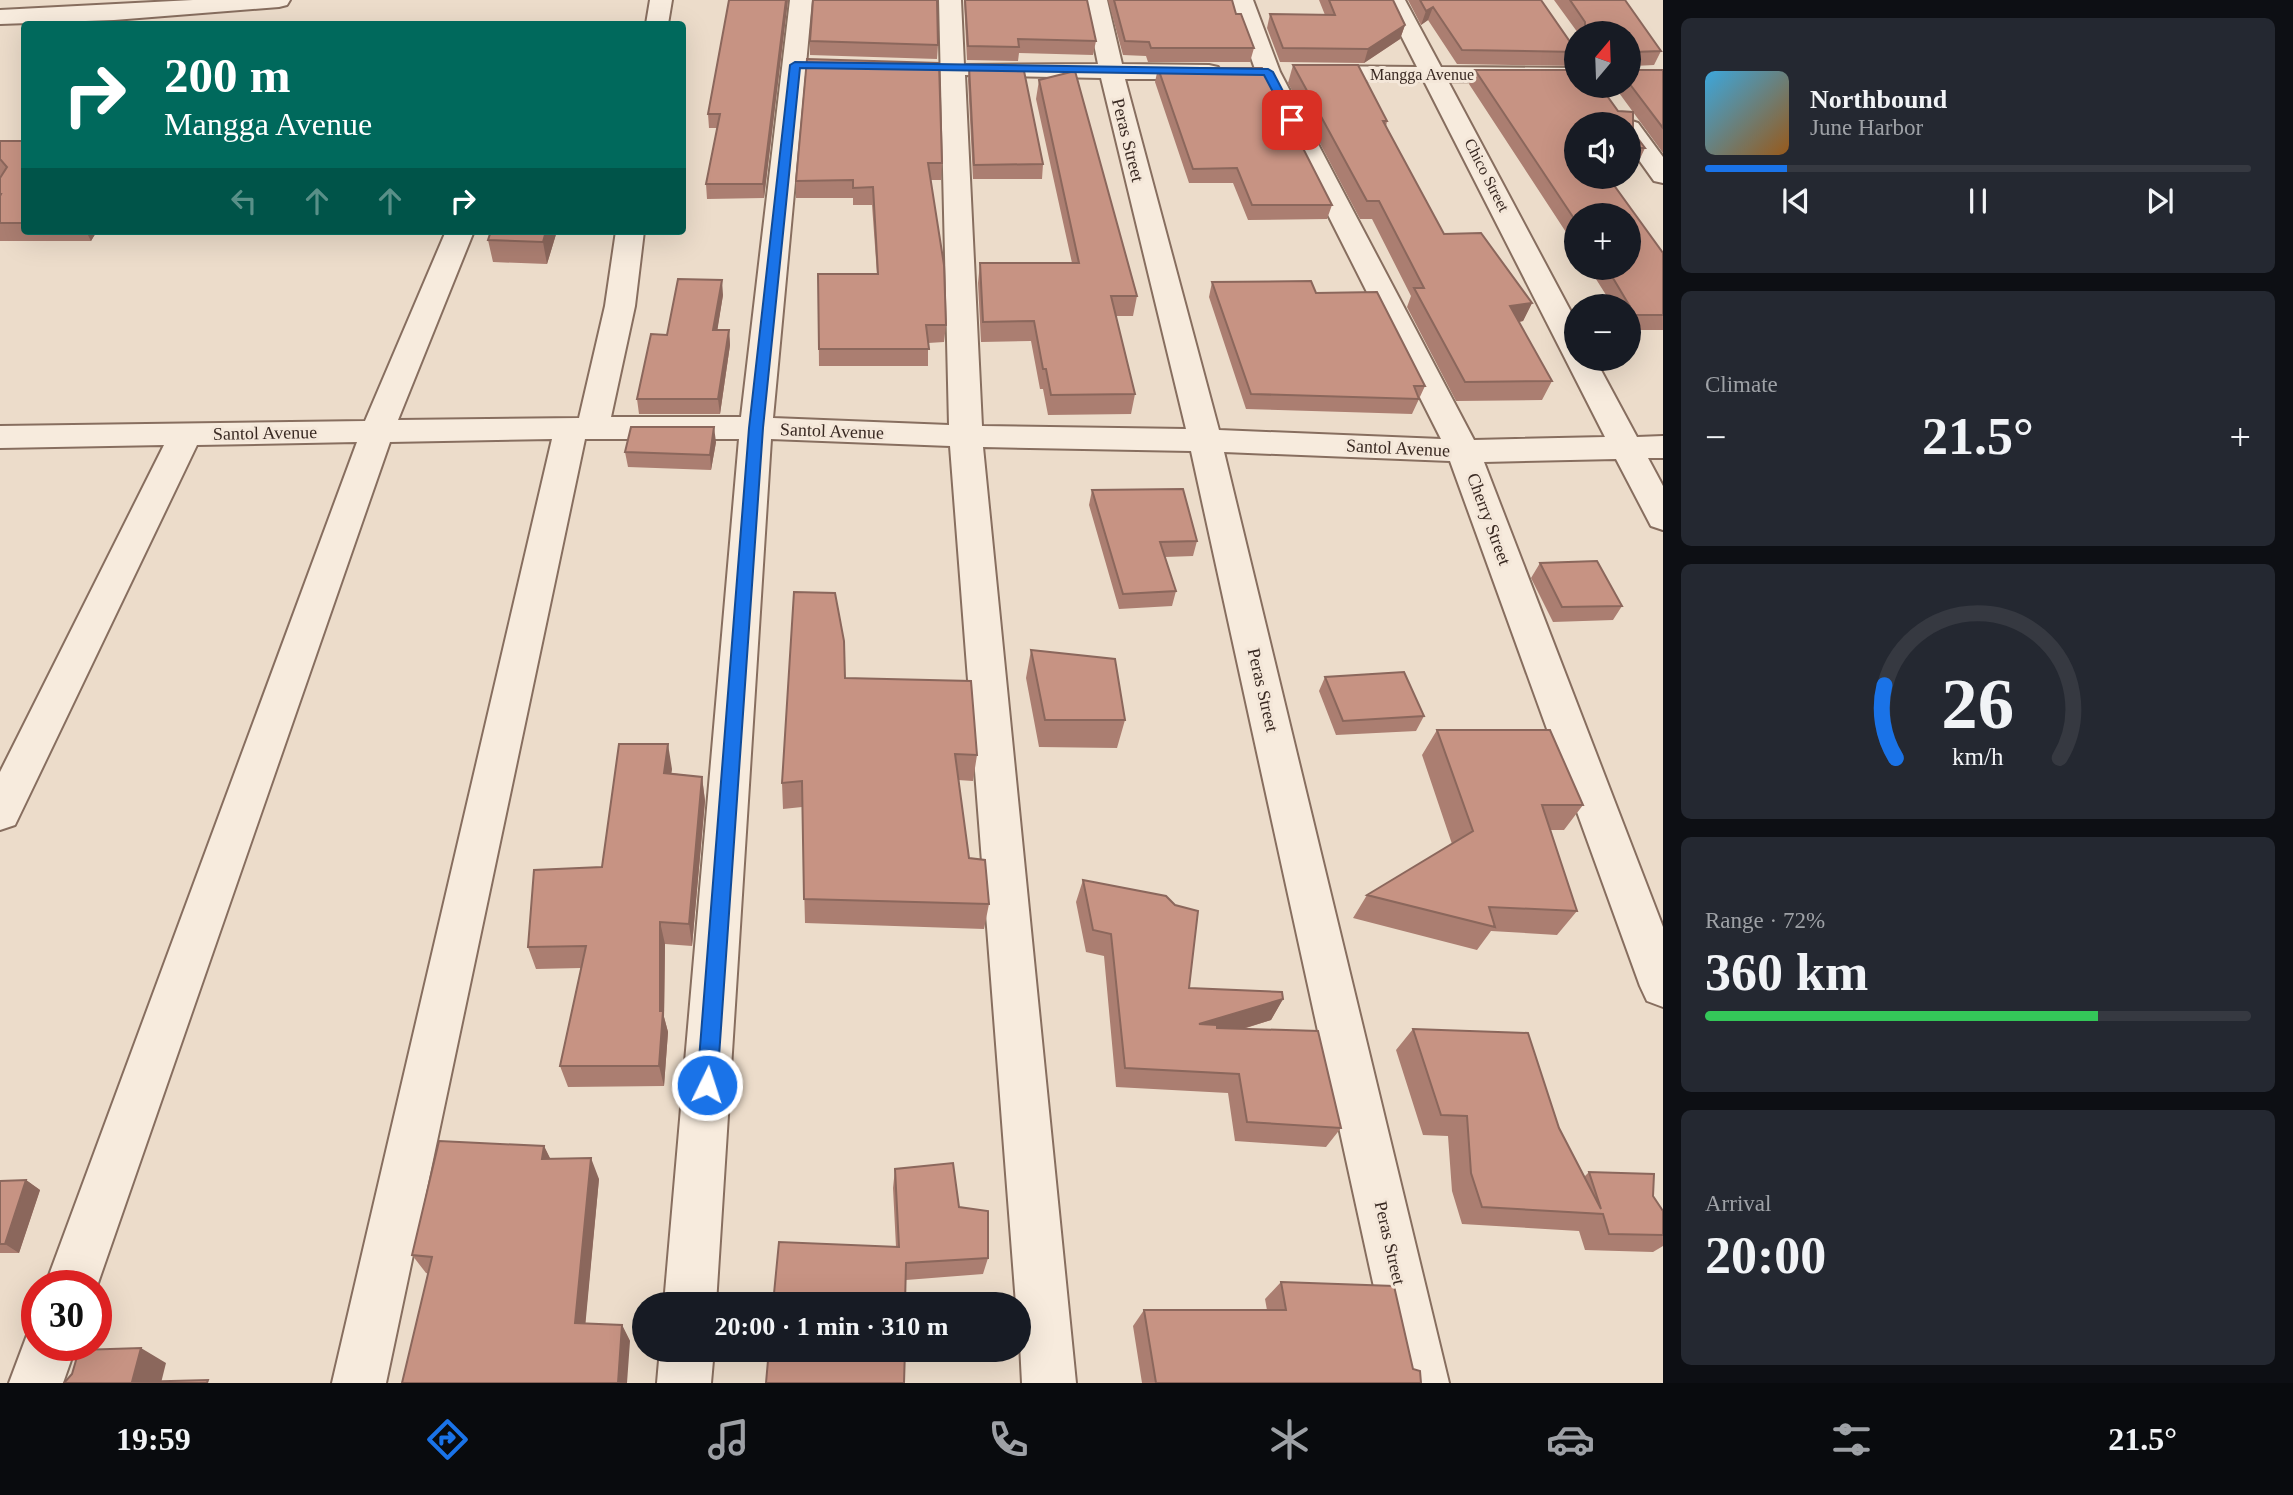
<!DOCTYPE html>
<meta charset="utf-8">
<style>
body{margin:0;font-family:"Times New Roman",serif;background:#242831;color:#f1f3f6;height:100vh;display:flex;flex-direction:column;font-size:26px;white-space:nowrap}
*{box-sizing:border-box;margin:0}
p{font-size:23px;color:#9ea1a6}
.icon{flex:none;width:38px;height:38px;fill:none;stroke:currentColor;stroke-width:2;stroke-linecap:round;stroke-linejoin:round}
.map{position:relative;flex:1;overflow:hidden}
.side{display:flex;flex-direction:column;gap:18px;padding:18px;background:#0d0f14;width:630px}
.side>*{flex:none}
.banner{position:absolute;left:21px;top:21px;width:665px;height:214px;border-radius:7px;box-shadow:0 7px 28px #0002;background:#00695c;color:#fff;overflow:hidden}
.needle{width:46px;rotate:19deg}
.tools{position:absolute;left:1564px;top:21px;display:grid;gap:14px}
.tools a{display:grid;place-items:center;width:77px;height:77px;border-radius:50%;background:#171b24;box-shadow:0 7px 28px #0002;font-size:35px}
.speed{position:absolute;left:21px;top:1270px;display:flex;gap:14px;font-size:35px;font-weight:700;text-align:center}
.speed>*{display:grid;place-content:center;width:91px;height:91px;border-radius:50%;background:#171b24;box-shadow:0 7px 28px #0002;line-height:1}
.speed .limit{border:10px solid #d22;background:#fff;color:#111}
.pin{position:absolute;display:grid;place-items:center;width:60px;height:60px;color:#fff;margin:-30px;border-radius:14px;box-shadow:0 4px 10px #0006}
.me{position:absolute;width:77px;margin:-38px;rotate:4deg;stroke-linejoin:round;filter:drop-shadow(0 0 5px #0008)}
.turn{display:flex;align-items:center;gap:24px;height:147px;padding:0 28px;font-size:32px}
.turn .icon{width:91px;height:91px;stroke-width:2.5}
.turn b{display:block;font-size:49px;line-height:60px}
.lanes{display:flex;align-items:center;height:66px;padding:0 28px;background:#0003;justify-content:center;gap:35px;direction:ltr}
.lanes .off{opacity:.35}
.big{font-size:52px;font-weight:700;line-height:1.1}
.side .card{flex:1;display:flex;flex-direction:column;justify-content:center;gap:10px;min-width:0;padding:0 24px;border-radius:10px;background:#242831}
.side .dial{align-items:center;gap:0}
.dial svg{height:182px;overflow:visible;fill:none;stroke:#363941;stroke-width:7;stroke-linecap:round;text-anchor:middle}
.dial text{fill:#f1f3f6;stroke:none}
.song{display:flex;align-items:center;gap:21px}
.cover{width:84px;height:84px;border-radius:10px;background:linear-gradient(135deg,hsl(200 70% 55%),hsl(30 70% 35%))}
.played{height:7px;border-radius:4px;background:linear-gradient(90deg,#1a73e8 15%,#363941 15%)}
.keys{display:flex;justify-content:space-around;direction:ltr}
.heat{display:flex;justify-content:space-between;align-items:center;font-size:38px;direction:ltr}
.charge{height:10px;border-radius:5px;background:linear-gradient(90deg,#34c759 72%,#363941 0)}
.trip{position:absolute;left:632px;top:1292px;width:399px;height:70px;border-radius:35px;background:#171b24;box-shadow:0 7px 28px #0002;font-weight:700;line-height:70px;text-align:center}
.tab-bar{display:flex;height:112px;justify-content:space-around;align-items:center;background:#090b0e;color:#9ea1a6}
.tab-bar .icon{width:49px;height:49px}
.tab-bar .active{color:#1a73e8}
.tab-bar b{font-size:32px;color:#f1f3f6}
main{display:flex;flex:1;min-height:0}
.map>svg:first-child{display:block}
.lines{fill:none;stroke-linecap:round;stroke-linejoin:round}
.minor-casing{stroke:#876e5f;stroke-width:4}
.minor{fill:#f7ebdd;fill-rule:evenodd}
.wall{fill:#ab7e71}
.shaded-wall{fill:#8b675c}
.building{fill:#c79383;stroke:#8b675c;stroke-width:2}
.route{fill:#1a73e8;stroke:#114b97;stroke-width:2}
.labels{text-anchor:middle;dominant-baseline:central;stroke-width:6;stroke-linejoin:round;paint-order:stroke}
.far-street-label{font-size:16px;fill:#392922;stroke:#f4e7d9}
.street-label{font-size:18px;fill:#392922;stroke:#f4e7d9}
</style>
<main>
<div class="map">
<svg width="1663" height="1383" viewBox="0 0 1663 1383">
<rect width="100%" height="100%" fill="#ecdcca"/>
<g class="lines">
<g class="minor-casing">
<path id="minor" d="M 193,0 L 290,0 L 287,5 L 279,7 L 114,20 L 0,24 L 0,10 Z
M 650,0 L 672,0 L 668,24 L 646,24 Z
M 790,0 L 812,0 L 773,418 L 949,425 L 939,0 L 961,0 L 964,65 L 1098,64 L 1085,0 L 1107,0 L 1122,64 L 1209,65 L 1218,67 L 1221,72 L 1218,77 L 1209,79 L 1125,79 L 1219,430 L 1441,439 L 1256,72 L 1231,0 L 1253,0 L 1280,72 L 1474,440 L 1605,437 L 1424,81 L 1312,80 L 1303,78 L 1300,73 L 1303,68 L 1312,66 L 1417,67 L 1383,0 L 1405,0 L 1441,67 L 1577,68 L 1577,82 L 1448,81 L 1577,323 L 1577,359 L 1595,359 L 1637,437 L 1663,436 L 1663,458 L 1648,458 L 1663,486 L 1663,530 L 1651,526 L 1616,459 L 1484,462 L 1663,927 L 1663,1007 L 1647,1001 L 1640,986 L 1450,461 L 1224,452 L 1449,1383 L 1395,1383 L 1191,451 L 983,447 L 1076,1383 L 1022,1383 L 1018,1304 L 1016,1304 L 950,446 L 771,439 L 716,1304 L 664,1304 L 739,439 L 585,439 L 386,1383 L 332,1383 L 552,439 L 390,442 L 97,1286 L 96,1288 L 45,1286 L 357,442 L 197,445 L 15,825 L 0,830 L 0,772 L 164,445 L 0,448 L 0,426 L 365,421 L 446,231 L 474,231 L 398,420 L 579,418 L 605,306 L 616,231 L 644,231 L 635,306 L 611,417 L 741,417 ZM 965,75 L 1101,78 L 1186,429 L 982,426 Z
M 1629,120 L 1638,123 L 1663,157 L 1663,183 L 1654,181 L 1629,146 L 1629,124 L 1619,124 Z
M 37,1324 L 37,1346 L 76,1346 L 63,1383 L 9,1383 L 30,1327 Z
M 660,1349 L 714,1349 L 711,1383 L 657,1383 Z"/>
</g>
<use href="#minor" class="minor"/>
</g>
<path class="wall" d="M 788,0 L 764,198 L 707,199 L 706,184 L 717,128 L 709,128 L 708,114 Z
M 964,0 L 1087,0 L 1096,41 L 1093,55 L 1019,53 L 1018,61 L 967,60 Z
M 1108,0 L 1232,0 L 1236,14 L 1254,48 L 1250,62 L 1148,62 L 1146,56 L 1123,55 Z
M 1319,0 L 1393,0 L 1405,25 L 1400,39 L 1364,63 L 1280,62 L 1267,28 L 1270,14 L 1325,15 Z
M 1408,0 L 1541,0 L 1577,52 L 1577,66 L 1457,64 L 1428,20 L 1421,25 Z
M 1554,0 L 1625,0 L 1661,51 L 1654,65 L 1634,66 L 1634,70 L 1663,70 L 1663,153 L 1614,86 L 1629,86 L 1629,33 L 1578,33 Z
M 810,41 L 938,45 L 937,59 L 810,55 Z
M 807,59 L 942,163 L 941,180 L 930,180 L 946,325 L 944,342 L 928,343 L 928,366 L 819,366 L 818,274 L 877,274 L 872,205 L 853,205 L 853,198 L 796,198 L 796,181 Z
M 1293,65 L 1387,121 L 1386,127 L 1444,234 L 1532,303 L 1523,321 L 1519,322 L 1552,381 L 1542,400 L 1456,401 L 1407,307 L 1411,296 L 1372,219 L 1360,219 L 1288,83 Z
M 969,66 L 1043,164 L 1042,179 L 973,179 L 968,80 Z
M 1158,68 L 1332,205 L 1327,219 L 1248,220 L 1233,183 L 1189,183 L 1155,82 Z
M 1475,70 L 1577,70 L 1577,86 L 1600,86 L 1618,111 L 1633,112 L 1633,132 L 1645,148 L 1638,163 L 1629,163 L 1629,124 L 1577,124 L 1577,177 L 1608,177 L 1663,253 L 1663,330 L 1629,330 L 1629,306 L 1613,306 L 1589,268 L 1629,268 L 1629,215 L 1577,215 L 1577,249 L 1469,84 Z
M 1039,80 L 1137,296 L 1133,316 L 1116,316 L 1135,394 L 1131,414 L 1048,415 L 1043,389 L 1040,389 L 1031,341 L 981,342 L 978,283 L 980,263 L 1072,263 L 1036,99 Z
M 0,141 L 24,141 L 24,231 L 97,231 L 91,241 L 0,241 L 0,178 L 1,176 L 0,176 Z
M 557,231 L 547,264 L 493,262 L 488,240 Z
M 1212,282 L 1316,293 L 1425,386 L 1412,414 L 1246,409 L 1209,297 Z
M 723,295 L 717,330 L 729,330 L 730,345 L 720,414 L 639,414 L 637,399 L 667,335 Z
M 716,442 L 711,470 L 628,467 L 625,452 Z
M 1092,490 L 1197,541 L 1193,556 L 1165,557 L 1176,591 L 1172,606 L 1119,609 L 1089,505 Z
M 1540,563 L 1622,606 L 1613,620 L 1553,622 L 1531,578 Z
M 1031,650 L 1125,720 L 1117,748 L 1039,747 L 1026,678 Z
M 1325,677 L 1424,716 L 1416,731 L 1336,735 L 1319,691 Z
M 845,678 L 977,755 L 973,781 L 958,780 L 969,858 L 989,904 L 984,929 L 805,923 L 802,807 L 783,809 L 782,783 Z
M 1437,730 L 1583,805 L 1564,830 L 1550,830 L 1577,911 L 1557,935 L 1491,931 L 1477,950 L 1353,918 L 1367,895 L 1452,844 L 1422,755 Z
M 672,769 L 671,773 L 702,777 L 705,801 L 692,946 L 665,944 L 664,1017 L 668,1032 L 664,1086 L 568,1087 L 560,1066 L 581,968 L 536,969 L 528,947 L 602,867 Z
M 1083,880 L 1189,988 L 1283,999 L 1271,1020 L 1243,1029 L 1341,1128 L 1326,1147 L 1235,1141 L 1228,1093 L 1116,1087 L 1104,956 L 1086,952 L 1076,902 Z
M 1413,1029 L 1559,1128 L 1584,1177 L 1589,1172 L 1653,1196 L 1663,1211 L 1663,1246 L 1653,1252 L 1585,1250 L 1579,1231 L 1462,1224 L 1452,1191 L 1448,1136 L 1423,1135 L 1396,1050 Z
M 544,1146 L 550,1159 L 599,1179 L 585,1323 L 622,1325 L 630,1341 L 426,1273 L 412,1255 Z
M 895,1169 L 959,1207 L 988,1258 L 983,1274 L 906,1280 L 896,1247 L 893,1188 Z
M 26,1180 L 40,1190 L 19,1253 L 0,1253 L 0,1181 Z
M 1281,1282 L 1413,1369 L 1421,1383 L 1142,1383 L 1133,1326 L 1144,1310 L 1267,1310 L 1265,1299 Z"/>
<path class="shaded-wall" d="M 786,0 L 788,0 L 764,198 L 763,184 Z
M 1433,7 L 1428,20 L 1421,25 L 1426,11 Z
M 1405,25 L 1400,39 L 1364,63 L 1368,49 Z
M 86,231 L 97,231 L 91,241 Z
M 546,231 L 557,231 L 547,264 L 543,242 Z
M 722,280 L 723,295 L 715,345 L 713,330 Z
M 1532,303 L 1523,321 L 1502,325 L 1510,306 Z
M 729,330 L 730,345 L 720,414 L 718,399 Z
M 714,427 L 716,442 L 711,470 L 710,455 Z
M 668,744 L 672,769 L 668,797 L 664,773 Z
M 702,777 L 705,801 L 692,946 L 689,924 Z
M 660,922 L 665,944 L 664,1017 L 668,1032 L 664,1086 L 659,1066 Z
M 1283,999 L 1271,1020 L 1189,1045 L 1199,1024 Z
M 544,1146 L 554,1166 L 542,1159 Z
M 591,1158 L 599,1179 L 584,1339 L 575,1323 Z
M 26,1180 L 40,1190 L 19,1253 L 5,1244 Z
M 622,1325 L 630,1341 L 627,1383 L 618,1383 Z
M 141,1348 L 166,1363 L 161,1383 L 132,1382 Z"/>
<path class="building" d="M 729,0 L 786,0 L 763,184 L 706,184 L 720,114 L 708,114 Z
M 813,0 L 937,0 L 938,45 L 810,41 Z
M 965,0 L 1087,0 L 1096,41 L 1018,39 L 1019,47 L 968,46 Z
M 1114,0 L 1232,0 L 1236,14 L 1241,14 L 1254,48 L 1151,48 L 1149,42 L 1125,41 Z
M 1329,0 L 1393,0 L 1405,25 L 1368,49 L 1283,48 L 1270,14 L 1335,15 Z
M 1420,0 L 1541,0 L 1573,46 L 1577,47 L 1577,52 L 1462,50 L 1433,7 L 1426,11 Z
M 1570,0 L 1625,0 L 1661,51 L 1634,52 L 1634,70 L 1663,70 L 1663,128 L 1629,83 L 1629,33 L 1585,33 L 1585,22 Z
M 807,59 L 939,63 L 942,163 L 928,163 L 944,265 L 946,325 L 926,325 L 929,349 L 819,349 L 818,274 L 878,274 L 873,187 L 853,188 L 853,180 L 796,181 Z
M 1293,65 L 1358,65 L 1387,121 L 1383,121 L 1444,234 L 1481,233 L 1532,303 L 1510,306 L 1552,381 L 1465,382 L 1414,288 L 1424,288 L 1379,201 L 1367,201 Z
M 969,66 L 1023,66 L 1043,164 L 974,165 Z
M 1158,68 L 1262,68 L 1332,205 L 1252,205 L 1237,168 L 1193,169 Z
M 1475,70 L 1577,70 L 1577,86 L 1600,86 L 1618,111 L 1633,112 L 1633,132 L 1645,148 L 1629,148 L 1629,124 L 1577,124 L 1577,177 L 1608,177 L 1663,253 L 1663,315 L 1635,315 L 1607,268 L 1629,268 L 1629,215 L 1577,215 L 1577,223 Z
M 1075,71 L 1137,296 L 1111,296 L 1135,394 L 1051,395 L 1046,369 L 1043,369 L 1034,321 L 983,322 L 980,263 L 1079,263 L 1039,80 Z
M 0,141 L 24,141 L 24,223 L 0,223 L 0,196 L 1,194 L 0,194 L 0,178 L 7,167 L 0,159 Z
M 491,231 L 546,231 L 543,242 L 488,240 Z
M 678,279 L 722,280 L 713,330 L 729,330 L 718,399 L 637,399 L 651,334 L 667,335 Z
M 1311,281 L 1316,293 L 1377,292 L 1425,386 L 1414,386 L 1419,399 L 1251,394 L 1212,282 Z
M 631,427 L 714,427 L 710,455 L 625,452 Z
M 1183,489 L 1197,541 L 1160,542 L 1176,591 L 1123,594 L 1092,490 Z
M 1597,561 L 1622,606 L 1562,607 L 1540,563 Z
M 794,592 L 835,593 L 844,641 L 845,678 L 971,681 L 977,755 L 955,754 L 969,858 L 985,860 L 989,904 L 804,899 L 802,781 L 782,783 Z
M 1031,650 L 1115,659 L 1125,720 L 1045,720 Z
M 1404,672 L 1424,716 L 1343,721 L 1325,677 Z
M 1437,730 L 1550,730 L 1583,805 L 1542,805 L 1577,911 L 1489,907 L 1495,927 L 1367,895 L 1473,831 Z
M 619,744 L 668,744 L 664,773 L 702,777 L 689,924 L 660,922 L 660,1011 L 663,1011 L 659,1066 L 560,1066 L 586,946 L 528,947 L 534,870 L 602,867 Z
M 1083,880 L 1166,896 L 1175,905 L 1198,911 L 1189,988 L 1282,992 L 1283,999 L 1199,1024 L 1217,1025 L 1217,1028 L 1318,1031 L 1341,1128 L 1247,1122 L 1239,1074 L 1125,1068 L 1111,934 L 1093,930 Z
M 1413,1029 L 1528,1033 L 1559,1128 L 1601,1209 L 1589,1172 L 1654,1174 L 1653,1196 L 1663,1211 L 1663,1235 L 1609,1234 L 1603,1214 L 1482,1207 L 1471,1173 L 1467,1116 L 1441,1115 Z
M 439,1141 L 544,1146 L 542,1159 L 591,1158 L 575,1323 L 622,1325 L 618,1383 L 402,1383 L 432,1257 L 412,1255 Z
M 953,1163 L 959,1207 L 988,1211 L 988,1258 L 906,1263 L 905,1304 L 773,1304 L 779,1242 L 899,1247 L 895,1169 Z
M 26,1180 L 5,1244 L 0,1244 L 0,1181 Z
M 1281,1282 L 1394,1286 L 1413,1369 L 1420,1371 L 1421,1383 L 1156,1383 L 1144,1310 L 1286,1310 Z
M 141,1348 L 132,1382 L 208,1380 L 207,1383 L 64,1383 L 72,1374 L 79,1350 Z
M 769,1349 L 905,1349 L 904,1383 L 766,1383 Z"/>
<path class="route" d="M 795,62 L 1268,69 L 1273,72 L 1298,120 L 1289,122 L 1264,75 L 800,68 L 763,428 L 717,1085 L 714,1092 L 707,1094 L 700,1092 L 697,1085 L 749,428 L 790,65 Z"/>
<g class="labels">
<g class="far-street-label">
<text x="1422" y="74">Mangga Avenue</text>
<text transform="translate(1487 175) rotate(63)">Chico Street</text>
</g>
<g class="street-label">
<text transform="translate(1128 140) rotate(76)">Peras Street</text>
<text transform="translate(832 431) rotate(2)">Santol Avenue</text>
<text transform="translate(265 433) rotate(-1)">Santol Avenue</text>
<text transform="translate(1398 448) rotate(3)">Santol Avenue</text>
<text transform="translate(1489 519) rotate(70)">Cherry Street</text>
<text transform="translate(1263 690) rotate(77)">Peras Street</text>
<text transform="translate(1390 1243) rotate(77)">Peras Street</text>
</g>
</g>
</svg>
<div class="tools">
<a><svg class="needle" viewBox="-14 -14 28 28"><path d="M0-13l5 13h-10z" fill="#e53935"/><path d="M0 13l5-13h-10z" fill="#9ea1a6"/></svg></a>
<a><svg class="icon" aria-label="sound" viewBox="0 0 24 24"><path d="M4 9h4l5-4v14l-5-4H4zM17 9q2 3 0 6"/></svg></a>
<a>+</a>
<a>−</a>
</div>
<div class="speed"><div class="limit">30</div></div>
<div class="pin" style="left:1292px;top:120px;background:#d93025"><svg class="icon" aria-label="arrive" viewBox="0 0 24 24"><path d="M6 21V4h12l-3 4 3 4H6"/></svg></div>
<svg class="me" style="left:707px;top:1085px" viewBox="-20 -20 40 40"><circle r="17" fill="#1a73e8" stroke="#fff" stroke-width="3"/><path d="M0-11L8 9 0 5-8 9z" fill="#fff"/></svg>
<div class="trip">20:00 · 1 min · 310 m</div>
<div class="banner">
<div class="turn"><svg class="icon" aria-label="right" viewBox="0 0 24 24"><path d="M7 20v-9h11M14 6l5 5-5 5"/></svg><div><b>200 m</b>Mangga Avenue</div></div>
<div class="lanes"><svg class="icon off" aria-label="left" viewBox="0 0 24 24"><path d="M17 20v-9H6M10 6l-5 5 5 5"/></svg><svg class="icon off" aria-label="ahead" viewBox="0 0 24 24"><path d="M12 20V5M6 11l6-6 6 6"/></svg><svg class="icon off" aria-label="ahead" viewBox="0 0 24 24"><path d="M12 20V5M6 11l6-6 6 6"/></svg><svg class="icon" aria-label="right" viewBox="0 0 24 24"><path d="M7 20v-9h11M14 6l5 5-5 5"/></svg></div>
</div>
</div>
<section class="side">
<div class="card">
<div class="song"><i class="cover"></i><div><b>Northbound</b><p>June Harbor</p></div></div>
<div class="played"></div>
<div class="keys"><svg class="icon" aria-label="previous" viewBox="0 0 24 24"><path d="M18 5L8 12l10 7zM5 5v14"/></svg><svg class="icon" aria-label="pause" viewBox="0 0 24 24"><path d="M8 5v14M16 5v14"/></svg><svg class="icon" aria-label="next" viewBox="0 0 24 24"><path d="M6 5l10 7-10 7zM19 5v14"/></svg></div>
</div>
<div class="card"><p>Climate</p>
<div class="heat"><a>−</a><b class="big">21.5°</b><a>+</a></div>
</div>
<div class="card dial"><svg viewBox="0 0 100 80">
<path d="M14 69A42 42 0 1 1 86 69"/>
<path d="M14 69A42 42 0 0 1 9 37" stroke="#1a73e8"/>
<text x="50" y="56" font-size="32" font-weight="700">26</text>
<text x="50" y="72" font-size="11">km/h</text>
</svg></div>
<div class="card"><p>Range · 72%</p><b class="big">360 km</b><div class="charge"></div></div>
<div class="card"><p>Arrival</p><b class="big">20:00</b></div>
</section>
</main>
<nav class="tab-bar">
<b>19:59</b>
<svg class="icon active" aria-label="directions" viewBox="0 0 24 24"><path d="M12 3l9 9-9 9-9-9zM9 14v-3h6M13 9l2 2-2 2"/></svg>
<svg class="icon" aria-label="music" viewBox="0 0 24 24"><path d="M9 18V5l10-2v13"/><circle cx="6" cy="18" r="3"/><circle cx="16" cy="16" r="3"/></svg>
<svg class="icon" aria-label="phone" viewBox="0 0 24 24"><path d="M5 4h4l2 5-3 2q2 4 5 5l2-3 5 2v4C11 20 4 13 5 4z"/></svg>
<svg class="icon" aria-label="climate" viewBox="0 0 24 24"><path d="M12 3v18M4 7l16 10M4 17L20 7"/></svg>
<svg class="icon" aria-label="car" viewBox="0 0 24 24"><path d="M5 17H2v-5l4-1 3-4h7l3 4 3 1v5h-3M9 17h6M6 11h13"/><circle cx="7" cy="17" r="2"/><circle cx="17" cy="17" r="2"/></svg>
<svg class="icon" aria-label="filters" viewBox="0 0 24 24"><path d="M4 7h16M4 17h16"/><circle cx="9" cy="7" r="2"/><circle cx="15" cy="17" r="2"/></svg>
<b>21.5°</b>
</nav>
